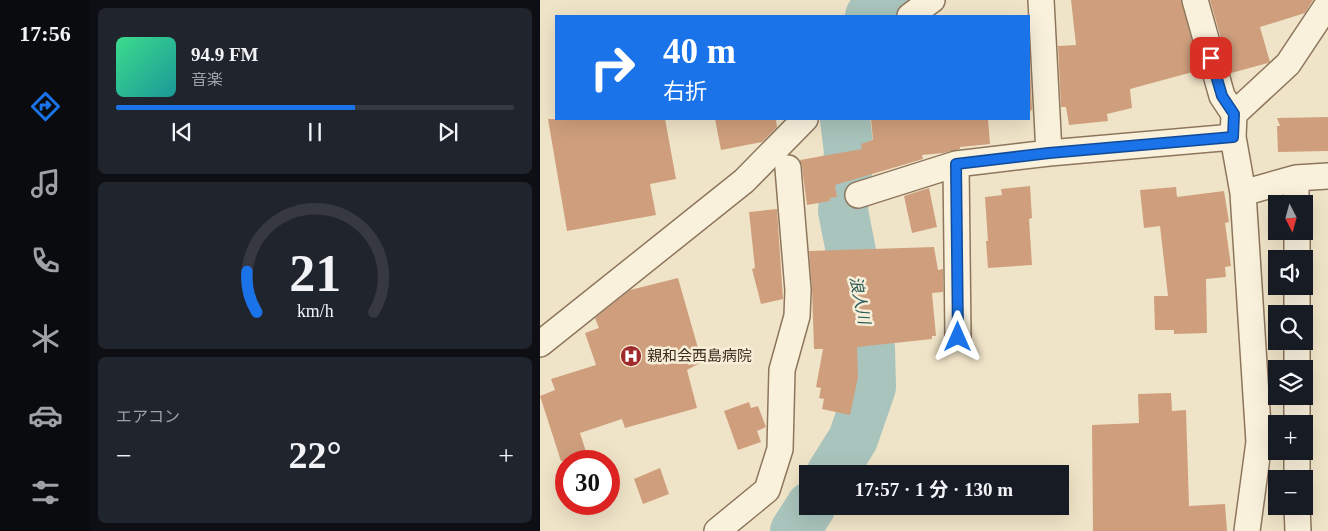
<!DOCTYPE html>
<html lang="ja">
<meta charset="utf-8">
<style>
body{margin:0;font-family:"Times New Roman","Noto Sans JP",serif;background:#20242c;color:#f1f3f6;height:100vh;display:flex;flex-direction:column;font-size:19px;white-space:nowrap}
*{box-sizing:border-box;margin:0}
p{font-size:16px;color:#9ea1a6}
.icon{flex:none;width:28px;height:28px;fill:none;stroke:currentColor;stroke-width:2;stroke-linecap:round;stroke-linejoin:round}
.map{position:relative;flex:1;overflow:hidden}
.side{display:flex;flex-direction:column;gap:8px;padding:8px;background:#0d0f14;width:450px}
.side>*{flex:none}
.hud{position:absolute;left:15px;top:15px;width:475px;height:105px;border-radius:0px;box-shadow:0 5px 20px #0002;background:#1a73e8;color:#fff;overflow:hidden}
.needle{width:32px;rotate:174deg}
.controls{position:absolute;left:728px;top:195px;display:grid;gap:10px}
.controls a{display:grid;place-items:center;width:45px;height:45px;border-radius:0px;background:#171b24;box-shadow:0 5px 20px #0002;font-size:25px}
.speed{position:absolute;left:15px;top:450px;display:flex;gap:10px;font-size:25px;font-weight:700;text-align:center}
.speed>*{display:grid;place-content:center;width:65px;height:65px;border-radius:50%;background:#171b24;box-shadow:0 5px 20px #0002;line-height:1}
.speed .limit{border:8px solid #d22;background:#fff;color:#111}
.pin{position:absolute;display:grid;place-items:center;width:42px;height:42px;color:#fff;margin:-21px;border-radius:10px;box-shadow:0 2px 8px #0006}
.me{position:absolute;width:55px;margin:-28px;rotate:0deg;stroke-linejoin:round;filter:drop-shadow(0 0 4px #0008)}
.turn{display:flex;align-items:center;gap:18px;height:105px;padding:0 25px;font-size:22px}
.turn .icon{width:65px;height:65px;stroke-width:2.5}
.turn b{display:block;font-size:35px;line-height:42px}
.big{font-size:38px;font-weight:700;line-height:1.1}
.side .widget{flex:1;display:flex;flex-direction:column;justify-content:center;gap:8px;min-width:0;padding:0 18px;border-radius:8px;background:#20242c}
.side .dial{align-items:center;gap:0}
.dial svg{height:130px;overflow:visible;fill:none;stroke:#363941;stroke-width:7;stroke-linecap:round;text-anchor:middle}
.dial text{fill:#f1f3f6;stroke:none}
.song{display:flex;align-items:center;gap:15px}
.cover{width:60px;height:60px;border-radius:8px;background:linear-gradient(135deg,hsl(150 70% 55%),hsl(180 70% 35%))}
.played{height:5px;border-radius:2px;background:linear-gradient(90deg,#1a73e8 60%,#363941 60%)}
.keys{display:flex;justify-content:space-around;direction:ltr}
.heat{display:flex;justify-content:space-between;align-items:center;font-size:28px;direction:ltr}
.trip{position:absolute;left:259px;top:465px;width:270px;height:50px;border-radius:0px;background:#171b24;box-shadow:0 5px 20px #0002;font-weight:700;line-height:50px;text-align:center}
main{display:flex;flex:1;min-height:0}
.tabs{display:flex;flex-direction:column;width:90px;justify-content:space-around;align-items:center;background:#090b0e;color:#9ea1a6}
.tabs .icon{width:35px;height:35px}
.tabs .active{color:#1a73e8}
.tabs b{font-size:22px;color:#f1f3f6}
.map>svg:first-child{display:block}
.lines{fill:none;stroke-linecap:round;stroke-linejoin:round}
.river{stroke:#a9c4bc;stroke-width:50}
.building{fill:#cf9f7d}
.street-casing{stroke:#8d765c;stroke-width:28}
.street{stroke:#faf1dc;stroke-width:25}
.route-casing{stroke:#114b97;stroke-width:12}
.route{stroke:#1a73e8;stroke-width:9}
.labels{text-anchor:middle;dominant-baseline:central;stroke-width:5;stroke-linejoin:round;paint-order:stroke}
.poi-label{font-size:15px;fill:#3d2e20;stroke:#f7eed8;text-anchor:start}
.water-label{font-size:16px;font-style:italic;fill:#2f5d5a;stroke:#f7eed8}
</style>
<main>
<nav class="tabs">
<b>17:56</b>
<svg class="icon active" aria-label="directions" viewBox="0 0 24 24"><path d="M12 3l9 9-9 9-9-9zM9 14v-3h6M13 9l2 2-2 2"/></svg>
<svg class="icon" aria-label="music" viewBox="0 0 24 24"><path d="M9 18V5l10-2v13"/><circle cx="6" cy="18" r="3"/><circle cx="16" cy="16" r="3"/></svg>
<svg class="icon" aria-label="phone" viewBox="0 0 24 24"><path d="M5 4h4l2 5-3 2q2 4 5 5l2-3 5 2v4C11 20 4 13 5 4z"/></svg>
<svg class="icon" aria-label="climate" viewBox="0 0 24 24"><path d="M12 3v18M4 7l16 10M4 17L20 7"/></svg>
<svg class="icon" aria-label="car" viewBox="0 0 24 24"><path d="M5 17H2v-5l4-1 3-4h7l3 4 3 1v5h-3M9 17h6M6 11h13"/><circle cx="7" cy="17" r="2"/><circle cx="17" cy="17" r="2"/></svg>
<svg class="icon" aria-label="filters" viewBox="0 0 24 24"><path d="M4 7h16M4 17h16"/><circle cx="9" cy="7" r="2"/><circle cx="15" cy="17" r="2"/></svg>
</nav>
<section class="side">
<div class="widget">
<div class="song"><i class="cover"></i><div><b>94.9 FM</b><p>音楽</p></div></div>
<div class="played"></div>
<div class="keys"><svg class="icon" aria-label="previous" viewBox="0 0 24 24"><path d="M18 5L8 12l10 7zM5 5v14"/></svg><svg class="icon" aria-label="pause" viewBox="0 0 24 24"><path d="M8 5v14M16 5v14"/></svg><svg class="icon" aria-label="next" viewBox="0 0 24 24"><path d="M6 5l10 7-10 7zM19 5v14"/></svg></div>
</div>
<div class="widget dial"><svg viewBox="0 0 100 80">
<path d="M14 69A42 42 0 1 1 86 69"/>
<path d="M14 69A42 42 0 0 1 8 44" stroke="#1a73e8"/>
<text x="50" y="56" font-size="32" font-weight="700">21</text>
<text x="50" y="72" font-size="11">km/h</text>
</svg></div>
<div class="widget"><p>エアコン</p>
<div class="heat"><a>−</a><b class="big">22°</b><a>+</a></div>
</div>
</section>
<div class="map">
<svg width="788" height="531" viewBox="0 0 788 531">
<rect width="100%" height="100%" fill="#f0e4c8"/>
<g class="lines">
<path class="river" d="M 330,16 L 352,0
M 291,474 L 313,439 L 331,387 L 330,348 L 303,211 L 309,152 L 305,119
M 255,531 L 271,506"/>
</g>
<path class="building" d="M 531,0 L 641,0 L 660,70 L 590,89 L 592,108 L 567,114 L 568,121 L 529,125 L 526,107 L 521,107 L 518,46 L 536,45 Z
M 670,0 L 773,0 L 765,13 L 720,27 L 730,62 L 728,63 L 691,73 Z
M 489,47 L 492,110 L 489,111 Z
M 788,117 L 788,151 L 738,152 L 737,126 L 740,126 L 737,118 Z
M 8,119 L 125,119 L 136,179 L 110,184 L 116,215 L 27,231 Z
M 175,119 L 236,119 L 237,127 L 222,142 L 181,150 Z
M 331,119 L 448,119 L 450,144 L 420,147 L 420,149 L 403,153 L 382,155 L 383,159 L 295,185 L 297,197 L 290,198 L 290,201 L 267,205 L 262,167 L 260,160 L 322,149 L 321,144 L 333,140 Z
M 490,186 L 492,218 L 489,219 L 492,265 L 448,268 L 446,241 L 448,241 L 445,197 L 462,195 L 461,189 Z
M 636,187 L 637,197 L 684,191 L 689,222 L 685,223 L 691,266 L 685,267 L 686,277 L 666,279 L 667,333 L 634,334 L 634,330 L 615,330 L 614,296 L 628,296 L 620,226 L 604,228 L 600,190 Z
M 389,188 L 397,227 L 372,233 L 364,196 Z
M 237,209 L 243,299 L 221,304 L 212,269 L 215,268 L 209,212 Z
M 394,247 L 398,270 L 403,269 L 403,292 L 392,293 L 396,336 L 392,336 L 392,339 L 317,347 L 318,377 L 310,415 L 282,409 L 284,399 L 279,398 L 281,388 L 276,387 L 283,349 L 274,349 L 272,289 L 269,251 Z
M 138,278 L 162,362 L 147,370 L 157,408 L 85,428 L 82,419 L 40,433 L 49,461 L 21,461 L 0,396 L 15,390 L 11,379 L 56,365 L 45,333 L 59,328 L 55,318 L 90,290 Z
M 631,393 L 632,411 L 646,410 L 649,506 L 685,504 L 687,531 L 553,531 L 552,425 L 599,423 L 598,394 Z
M 209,402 L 211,408 L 218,406 L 226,427 L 217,431 L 221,442 L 198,450 L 184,411 Z
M 120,468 L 129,494 L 103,504 L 94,479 Z"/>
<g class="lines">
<g class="street-casing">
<path id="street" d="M 501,0 L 509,153
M 655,0 L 682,96 L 694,114 L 693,137 L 703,193 L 719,442 L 707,531
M 370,16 L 392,0
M 694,114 L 748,64 L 788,4
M 416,164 L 418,337
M 756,178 L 756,204
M 703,193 L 756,178 L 788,176
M 318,195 L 416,164 L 509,153 L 693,137
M 757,231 L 757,259
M 757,286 L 757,314
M 757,341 L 757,369
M 0,344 L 204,181 L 265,119
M 757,396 L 757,424
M 757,451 L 757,479
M 757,506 L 758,531
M 177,531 L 227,490 L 240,449 L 242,370 L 257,316 L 258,290 L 248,168"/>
</g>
<use href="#street" class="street"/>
</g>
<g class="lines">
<g class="route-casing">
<path id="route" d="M 418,337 L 416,164 L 509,153 L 693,137 L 694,114 L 682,96 L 671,58"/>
</g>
<use href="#route" class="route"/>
</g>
<defs>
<g id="hospital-disc" transform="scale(1.125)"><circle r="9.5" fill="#9e2a2b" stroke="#f7eed8"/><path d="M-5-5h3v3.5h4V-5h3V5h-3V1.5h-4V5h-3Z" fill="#fff"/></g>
</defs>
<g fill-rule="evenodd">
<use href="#hospital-disc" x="91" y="356"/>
</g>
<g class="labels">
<g class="poi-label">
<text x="107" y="356">親和会西島病院</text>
</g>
<g class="water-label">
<text transform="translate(320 300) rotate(79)">浪人川</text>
</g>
</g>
</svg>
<div class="controls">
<a><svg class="needle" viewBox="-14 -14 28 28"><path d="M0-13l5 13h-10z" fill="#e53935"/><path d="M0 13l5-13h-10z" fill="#9ea1a6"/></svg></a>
<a><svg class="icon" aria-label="sound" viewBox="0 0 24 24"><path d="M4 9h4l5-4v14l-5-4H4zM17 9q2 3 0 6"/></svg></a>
<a><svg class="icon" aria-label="search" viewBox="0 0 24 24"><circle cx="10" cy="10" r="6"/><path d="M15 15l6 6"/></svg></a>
<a><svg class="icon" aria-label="layers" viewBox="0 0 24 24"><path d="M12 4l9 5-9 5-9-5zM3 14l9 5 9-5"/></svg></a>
<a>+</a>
<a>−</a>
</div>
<div class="speed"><div class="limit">30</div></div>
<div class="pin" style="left:671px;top:58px;background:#d93025"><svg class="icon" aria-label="arrive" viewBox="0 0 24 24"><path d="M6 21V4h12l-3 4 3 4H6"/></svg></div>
<svg class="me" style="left:418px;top:337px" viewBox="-20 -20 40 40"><path d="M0-17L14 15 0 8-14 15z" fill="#1a73e8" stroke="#fff" stroke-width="4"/></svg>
<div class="trip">17:57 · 1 分 · 130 m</div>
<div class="hud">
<div class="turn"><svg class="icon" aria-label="right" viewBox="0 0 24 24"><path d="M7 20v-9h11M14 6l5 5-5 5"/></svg><div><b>40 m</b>右折</div></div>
</div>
</div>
</main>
